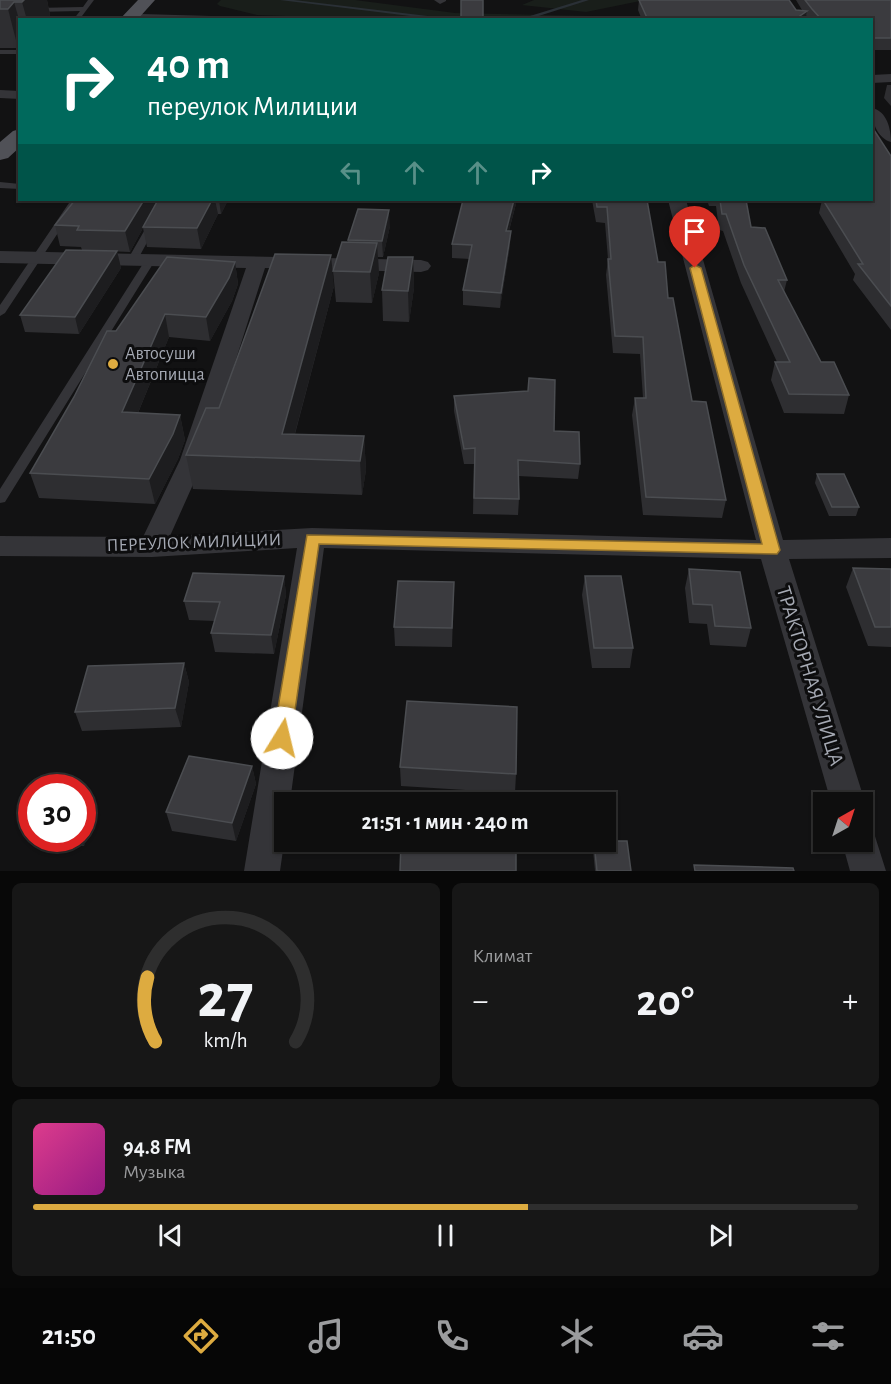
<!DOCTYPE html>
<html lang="ru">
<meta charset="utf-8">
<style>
body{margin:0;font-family:"Alegreya Sans",sans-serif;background:#171717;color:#f1f3f6;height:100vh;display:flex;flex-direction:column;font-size:22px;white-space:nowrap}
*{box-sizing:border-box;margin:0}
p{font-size:20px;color:#9b9c9e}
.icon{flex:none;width:33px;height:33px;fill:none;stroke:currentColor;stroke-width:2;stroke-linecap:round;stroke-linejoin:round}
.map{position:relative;height:871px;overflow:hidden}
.side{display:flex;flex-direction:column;gap:12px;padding:12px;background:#080808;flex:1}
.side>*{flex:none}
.hud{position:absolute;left:18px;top:18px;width:855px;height:183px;border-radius:0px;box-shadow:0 2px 4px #0004,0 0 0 2px #2e2e2e;background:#00695c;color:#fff;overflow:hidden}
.needle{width:39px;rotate:39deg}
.controls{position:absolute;left:813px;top:792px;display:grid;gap:12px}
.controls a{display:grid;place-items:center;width:60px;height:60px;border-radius:0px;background:#0e0e0e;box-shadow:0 2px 4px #0004,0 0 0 2px #2e2e2e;font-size:30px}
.speed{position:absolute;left:18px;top:774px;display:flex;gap:12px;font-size:30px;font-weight:700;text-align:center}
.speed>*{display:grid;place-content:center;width:78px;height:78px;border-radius:50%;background:#0e0e0e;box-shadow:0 2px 4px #0004,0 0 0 2px #2e2e2e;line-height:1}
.speed .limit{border:9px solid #d22;background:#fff;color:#111}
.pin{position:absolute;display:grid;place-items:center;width:51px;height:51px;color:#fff;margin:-62px -26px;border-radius:50% 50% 50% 0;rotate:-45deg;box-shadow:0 0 6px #0007}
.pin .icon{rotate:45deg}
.me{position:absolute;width:66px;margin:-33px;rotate:9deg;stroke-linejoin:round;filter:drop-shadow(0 0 4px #0008)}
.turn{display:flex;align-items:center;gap:21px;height:126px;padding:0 30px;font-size:27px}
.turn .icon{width:78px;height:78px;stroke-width:2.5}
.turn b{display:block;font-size:42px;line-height:51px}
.lanes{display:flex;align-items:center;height:57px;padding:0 30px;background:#0003;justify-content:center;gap:30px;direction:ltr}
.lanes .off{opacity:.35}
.big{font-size:45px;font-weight:700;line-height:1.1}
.side .card{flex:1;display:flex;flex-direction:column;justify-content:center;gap:9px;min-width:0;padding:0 21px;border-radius:9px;background:#171717}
.side .dial{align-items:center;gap:0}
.dial svg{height:156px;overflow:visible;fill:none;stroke:#2e2e2e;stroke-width:7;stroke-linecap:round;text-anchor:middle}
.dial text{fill:#f1f3f6;stroke:none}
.song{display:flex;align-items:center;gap:18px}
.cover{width:72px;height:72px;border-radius:9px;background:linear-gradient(135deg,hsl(330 70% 55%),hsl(310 70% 35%))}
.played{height:6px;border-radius:3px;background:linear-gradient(90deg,#ddab40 60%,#2e2e2e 60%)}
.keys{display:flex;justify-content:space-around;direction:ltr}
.heat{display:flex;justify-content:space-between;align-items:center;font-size:33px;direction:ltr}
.side .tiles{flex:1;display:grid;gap:12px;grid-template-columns:1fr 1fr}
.card:last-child{grid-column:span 2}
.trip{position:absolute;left:274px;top:792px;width:342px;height:60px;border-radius:0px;background:#0e0e0e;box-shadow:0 2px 4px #0004,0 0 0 2px #2e2e2e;font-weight:700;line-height:60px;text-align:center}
.menu{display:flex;height:96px;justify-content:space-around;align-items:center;background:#060606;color:#9b9c9e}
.menu .icon{width:42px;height:42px}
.menu .selected{color:#ddab40}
.menu b{font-size:27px;color:#f1f3f6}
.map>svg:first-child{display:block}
.green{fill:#191e1a}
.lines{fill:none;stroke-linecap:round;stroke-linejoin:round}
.stream{fill:#2a3036;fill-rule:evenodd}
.service{fill:#343438;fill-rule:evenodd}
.minor{fill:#343438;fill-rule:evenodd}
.primary{fill:#505157;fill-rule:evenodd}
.wall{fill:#2e2e31}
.shaded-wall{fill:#1d1d1f}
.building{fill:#3b3b3f;stroke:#4b4d51;stroke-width:1.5}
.route{fill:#ddab40;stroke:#906f2a;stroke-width:1.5}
.poi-dot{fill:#ddab40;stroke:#0d0d0e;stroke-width:2}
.labels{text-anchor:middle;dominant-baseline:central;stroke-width:6;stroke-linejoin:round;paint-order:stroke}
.poi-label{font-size:18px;fill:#a5a9b3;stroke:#0d0d0e;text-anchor:start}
.street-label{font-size:18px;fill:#a5a9b3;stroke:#0d0d0e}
.near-street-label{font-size:21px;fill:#a5a9b3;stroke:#0d0d0e}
</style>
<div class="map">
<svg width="891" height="871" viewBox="0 0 891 871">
<rect width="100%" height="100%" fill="#121213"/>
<path class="green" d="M 221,0 L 355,0 L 455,13 L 594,16 L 603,19 L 367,19 L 257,15 L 220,6 L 217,4 Z
M 534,0 L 645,0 L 586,12 L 522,5 Z"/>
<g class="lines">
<path class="stream" d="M 280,0 L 294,0 L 461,20 L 443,20 Z
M 582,0 L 589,0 L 526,20 L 517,20 Z"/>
<path class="service" d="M 88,0 L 94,0 L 79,20 L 73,20 L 80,11 L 34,12 L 31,10 L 34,8 L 83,7 Z
M 0,50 L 20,50 L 20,54 L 0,54 Z
M 0,182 L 20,184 L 20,189 L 0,188 Z
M 64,200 L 79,201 L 5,313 L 0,316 L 0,305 L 69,203 Z
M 162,200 L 170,200 L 138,259 L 133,262 L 130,261 L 128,259 Z
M 151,256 L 156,259 L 5,502 L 0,503 L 0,489 L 146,259 Z"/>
<path class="minor" d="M 434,0 L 446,0 L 446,1 L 440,4 Z
M 141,14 L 211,16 L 217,20 L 136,20 L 137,15 Z
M 891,74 L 891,82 L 872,83 L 872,75 Z
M 0,90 L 20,91 L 20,99 L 0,98 Z
M 872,108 C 887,111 891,129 891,142 C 877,138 871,120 872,108 Z
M 668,200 L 686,200 L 783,540 L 891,538 L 891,558 L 789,559 L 865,802 L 862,808 L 862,802 L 831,802 L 761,559 L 324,548 L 290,802 L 285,802 L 285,836 L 280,871 L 244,871 L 297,548 L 152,557 L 0,556 L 0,536 L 143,537 L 180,460 L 246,268 L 0,263 L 0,251 L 421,260 L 428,262 L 431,266 L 428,270 L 421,272 L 265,268 L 204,460 L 170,536 L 312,528 L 756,540 Z
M 862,826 L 873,830 L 886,871 L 850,871 L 842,842 L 862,842 Z"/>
<path class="primary" d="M 138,0 L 155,0 L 137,20 L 119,20 Z
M 20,129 L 20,147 L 8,158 L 0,160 L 0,142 L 13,131 Z"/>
</g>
<path class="wall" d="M 0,0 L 47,0 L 50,15 L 47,20 L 20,20 L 20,46 L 18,48 L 0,48 Z
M 639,0 L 789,0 L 796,10 L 802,10 L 796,0 L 891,0 L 891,50 L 872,50 L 872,20 L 808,20 L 806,15 L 805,20 L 642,20 L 638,10 Z
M 887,85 L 891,85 L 891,106 L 884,98 Z
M 872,127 L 891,156 L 891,330 L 853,280 L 855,274 L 819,213 L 822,200 L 872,200 Z
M 75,200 L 228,200 L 221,214 L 218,214 L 201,249 L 147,247 L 143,228 L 130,252 L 82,250 L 81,247 L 60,246 L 55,225 Z
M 517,200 L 509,231 L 510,245 L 500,308 L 463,305 L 463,290 L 470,259 L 452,258 L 452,244 Z
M 592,200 L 647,200 L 658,262 L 668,298 L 692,401 L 726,500 L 722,518 L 643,515 L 632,415 L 635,398 L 643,398 L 640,354 L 613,353 L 606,275 L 608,259 L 605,223 L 596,222 Z
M 707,200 L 746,200 L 751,227 L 787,280 L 784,292 L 821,362 L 849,395 L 844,414 L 784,413 L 771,380 L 775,362 L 777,362 L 741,283 L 723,231 L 719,230 L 716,206 L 709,206 Z
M 390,226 L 383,257 L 378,257 L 379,273 L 372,303 L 336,302 L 333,271 L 348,242 L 348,240 Z
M 117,251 L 121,268 L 79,334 L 25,332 L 20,315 Z
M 413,257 L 414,288 L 409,322 L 383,321 L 382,290 Z
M 235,262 L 238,284 L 232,301 L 210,341 L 169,337 L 138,413 L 180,415 L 185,440 L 178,459 L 155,504 L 39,498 L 30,473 L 116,331 Z
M 334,286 L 295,434 L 364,436 L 366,470 L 362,495 L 193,489 L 186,455 L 219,408 Z
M 454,396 L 554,431 L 580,464 L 578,479 L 518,476 L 519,499 L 518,515 L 473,514 L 474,464 L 464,464 L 454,411 Z
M 817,474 L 859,507 L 856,516 L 829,516 L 815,483 Z
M 853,568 L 891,569 L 891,647 L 868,646 L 846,587 Z
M 689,569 L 751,628 L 746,647 L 710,645 L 707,624 L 689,623 L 685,588 Z
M 284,576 L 286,595 L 274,654 L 215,652 L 211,633 L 215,621 L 189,620 L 184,601 Z
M 585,576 L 633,648 L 630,668 L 592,668 L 582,595 Z
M 454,582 L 452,647 L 395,646 L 394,627 Z
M 184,663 L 189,682 L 181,727 L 82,731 L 75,712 Z
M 252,766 L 256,784 L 236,841 L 172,831 L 166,812 Z
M 400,767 L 516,774 L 515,793 L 401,786 Z
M 92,799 L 96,809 L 84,846 L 38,845 L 35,838 L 82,838 Z
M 594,842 L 631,871 L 595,871 L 593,850 Z"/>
<path class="shaded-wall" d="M 24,0 L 47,0 L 50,15 L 47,20 L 27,20 L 22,2 Z
M 14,2 L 20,23 L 20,46 L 18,48 L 8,9 Z
M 807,11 L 805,20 L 797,20 L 797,18 Z
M 144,200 L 160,200 L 143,227 L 143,228 L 130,252 L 125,231 Z
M 212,200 L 215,200 L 218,214 L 201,249 L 197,228 Z
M 219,200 L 228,200 L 221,214 Z
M 514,200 L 517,200 L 505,245 L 506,231 Z
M 389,210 L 390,226 L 383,257 L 382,241 Z
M 511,231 L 510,245 L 500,308 L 501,293 Z
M 377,243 L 379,273 L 372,303 L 370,272 Z
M 117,251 L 121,268 L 79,334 L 75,317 Z
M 331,255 L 334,286 L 288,459 L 282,434 Z
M 413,257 L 414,288 L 409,322 L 408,291 Z
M 235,262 L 238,284 L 232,301 L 210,341 L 206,317 Z
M 165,314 L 169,337 L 128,437 L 122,412 Z
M 180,415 L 185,440 L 178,459 L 155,504 L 149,479 Z
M 364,436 L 366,470 L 362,495 L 360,461 Z
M 284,576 L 286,595 L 274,654 L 271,635 Z
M 184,663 L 189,682 L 181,727 L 175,708 Z
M 252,766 L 256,784 L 236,841 L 232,823 Z
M 92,799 L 96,809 L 84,846 L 81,838 L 82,838 L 82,830 Z"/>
<path class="building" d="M 0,0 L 24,0 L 22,2 L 14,2 L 8,9 L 0,9 Z
M 461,0 L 483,0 L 483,20 L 461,20 Z
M 639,0 L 789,0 L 796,10 L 807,11 L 797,18 L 798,20 L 648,20 Z
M 805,0 L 891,0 L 891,38 L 872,38 L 872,20 L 822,20 L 812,9 Z
M 276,17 L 300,18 L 300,20 L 274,20 Z
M 872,127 L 891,156 L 891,306 L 858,264 L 863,264 L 823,200 L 872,200 L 872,197 L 874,197 L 872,192 Z
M 75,200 L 144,200 L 125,231 L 77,230 L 79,226 L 55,225 Z
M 158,200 L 212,200 L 197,228 L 143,227 Z
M 463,200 L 514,200 L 506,231 L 511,231 L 501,293 L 463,290 L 472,245 L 452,244 Z
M 596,200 L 647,200 L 658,262 L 665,262 L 668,298 L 673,298 L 692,401 L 706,402 L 726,500 L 646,497 L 635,398 L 646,398 L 643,337 L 615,336 L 608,259 L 611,259 L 607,207 L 597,207 Z
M 720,200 L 746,200 L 751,227 L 765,228 L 787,280 L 778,280 L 821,362 L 834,362 L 849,395 L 789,394 L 775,362 L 790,362 L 744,265 L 726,214 L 722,214 Z
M 358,209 L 389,210 L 382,241 L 348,240 Z
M 342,242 L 377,243 L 370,272 L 333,271 Z
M 66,250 L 117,251 L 75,317 L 20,315 Z
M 275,254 L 331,255 L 282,434 L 364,436 L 360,461 L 186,455 L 206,408 L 219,408 Z
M 167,257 L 235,262 L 229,278 L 206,317 L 165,314 L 122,412 L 180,415 L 173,434 L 149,479 L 30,473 L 74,397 L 107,331 L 116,331 Z
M 388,257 L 413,257 L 408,291 L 382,290 Z
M 529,378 L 555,380 L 554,431 L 579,432 L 580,464 L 518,460 L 519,499 L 474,498 L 475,448 L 464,449 L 454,396 L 528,391 Z
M 817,474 L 844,474 L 859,507 L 832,507 Z
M 853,568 L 891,569 L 891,627 L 875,627 Z
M 689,569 L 740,572 L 751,628 L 715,626 L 712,605 L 693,604 Z
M 193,573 L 284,576 L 271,635 L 211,633 L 220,602 L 184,601 Z
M 585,576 L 621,576 L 633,648 L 594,648 Z
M 398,581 L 454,582 L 452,628 L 394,627 Z
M 184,663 L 175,708 L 75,712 L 88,666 Z
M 407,701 L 517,707 L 516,774 L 400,767 Z
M 189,756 L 252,766 L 232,823 L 166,812 Z
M 82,799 L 92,799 L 82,830 Z
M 606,841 L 627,841 L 631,871 L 597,871 L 594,842 L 606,842 Z
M 401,842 L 516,842 L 516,871 L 400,871 Z
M 694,865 L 793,868 L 794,871 L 695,871 Z"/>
<path class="route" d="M 695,265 L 701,268 L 780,550 L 777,554 L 319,544 L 291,738 L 289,744 L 282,746 L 276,744 L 273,738 L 307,535 L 762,544 L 690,268 Z"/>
<circle class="poi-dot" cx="113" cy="364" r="6"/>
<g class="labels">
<g class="poi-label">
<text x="125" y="354">Автосуши<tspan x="125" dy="21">Автопицца</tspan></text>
</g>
<g class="street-label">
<text transform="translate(194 543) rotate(-2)">ПЕРЕУЛОК МИЛИЦИИ</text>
</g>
<g class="near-street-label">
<text transform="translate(810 676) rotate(73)">ТРАКТОРНАЯ УЛИЦА</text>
</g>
</g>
</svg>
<div class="controls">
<a><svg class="needle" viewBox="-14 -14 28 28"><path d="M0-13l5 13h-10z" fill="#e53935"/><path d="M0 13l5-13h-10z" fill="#9b9c9e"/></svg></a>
</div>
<div class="speed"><div class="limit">30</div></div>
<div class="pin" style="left:695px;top:268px;background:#d93025"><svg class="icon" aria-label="arrive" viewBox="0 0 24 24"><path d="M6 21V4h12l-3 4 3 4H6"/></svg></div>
<svg class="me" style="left:282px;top:738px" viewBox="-20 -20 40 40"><circle r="19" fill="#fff"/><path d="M0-13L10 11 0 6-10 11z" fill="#ddab40"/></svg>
<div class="trip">21:51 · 1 мин · 240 m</div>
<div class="hud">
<div class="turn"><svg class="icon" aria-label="right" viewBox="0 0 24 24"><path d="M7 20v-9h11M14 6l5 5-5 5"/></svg><div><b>40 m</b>переулок Милиции</div></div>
<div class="lanes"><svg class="icon off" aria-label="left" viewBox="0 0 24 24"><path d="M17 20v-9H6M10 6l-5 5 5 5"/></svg><svg class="icon off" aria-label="ahead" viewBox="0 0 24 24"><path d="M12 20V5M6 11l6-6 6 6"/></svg><svg class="icon off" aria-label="ahead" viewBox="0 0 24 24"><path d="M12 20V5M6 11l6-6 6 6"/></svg><svg class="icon" aria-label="right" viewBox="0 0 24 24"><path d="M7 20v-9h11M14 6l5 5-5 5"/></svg></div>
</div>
</div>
<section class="side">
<div class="tiles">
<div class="card dial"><svg viewBox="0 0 100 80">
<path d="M14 69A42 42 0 1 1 86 69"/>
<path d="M14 69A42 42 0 0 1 10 36" stroke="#ddab40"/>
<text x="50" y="56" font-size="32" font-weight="700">27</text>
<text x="50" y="72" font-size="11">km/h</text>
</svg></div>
<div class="card"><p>Климат</p>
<div class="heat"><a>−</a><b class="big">20°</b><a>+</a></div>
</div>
<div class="card">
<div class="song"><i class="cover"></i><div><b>94.8 FM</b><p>Музыка</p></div></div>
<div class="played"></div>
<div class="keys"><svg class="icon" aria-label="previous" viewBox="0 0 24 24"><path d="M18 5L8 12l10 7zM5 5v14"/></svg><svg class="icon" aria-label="pause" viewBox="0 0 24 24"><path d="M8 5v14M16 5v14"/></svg><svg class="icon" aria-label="next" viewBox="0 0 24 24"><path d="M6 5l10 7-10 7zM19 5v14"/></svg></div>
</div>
</div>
</section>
<nav class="menu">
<b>21:50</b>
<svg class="icon selected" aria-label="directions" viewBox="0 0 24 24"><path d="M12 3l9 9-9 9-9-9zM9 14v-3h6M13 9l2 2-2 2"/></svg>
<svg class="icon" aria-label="music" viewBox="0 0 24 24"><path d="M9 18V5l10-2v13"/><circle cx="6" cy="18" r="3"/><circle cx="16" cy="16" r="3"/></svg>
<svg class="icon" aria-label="phone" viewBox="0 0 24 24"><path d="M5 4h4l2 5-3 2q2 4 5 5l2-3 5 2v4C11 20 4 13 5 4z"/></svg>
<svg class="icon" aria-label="climate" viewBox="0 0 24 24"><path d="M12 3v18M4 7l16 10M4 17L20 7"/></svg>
<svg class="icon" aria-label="car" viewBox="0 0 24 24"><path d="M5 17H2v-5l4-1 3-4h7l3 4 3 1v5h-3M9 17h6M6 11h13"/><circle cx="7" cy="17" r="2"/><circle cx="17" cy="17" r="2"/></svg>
<svg class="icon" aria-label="filters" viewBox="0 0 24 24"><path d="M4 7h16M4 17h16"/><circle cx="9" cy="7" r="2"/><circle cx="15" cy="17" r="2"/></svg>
</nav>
